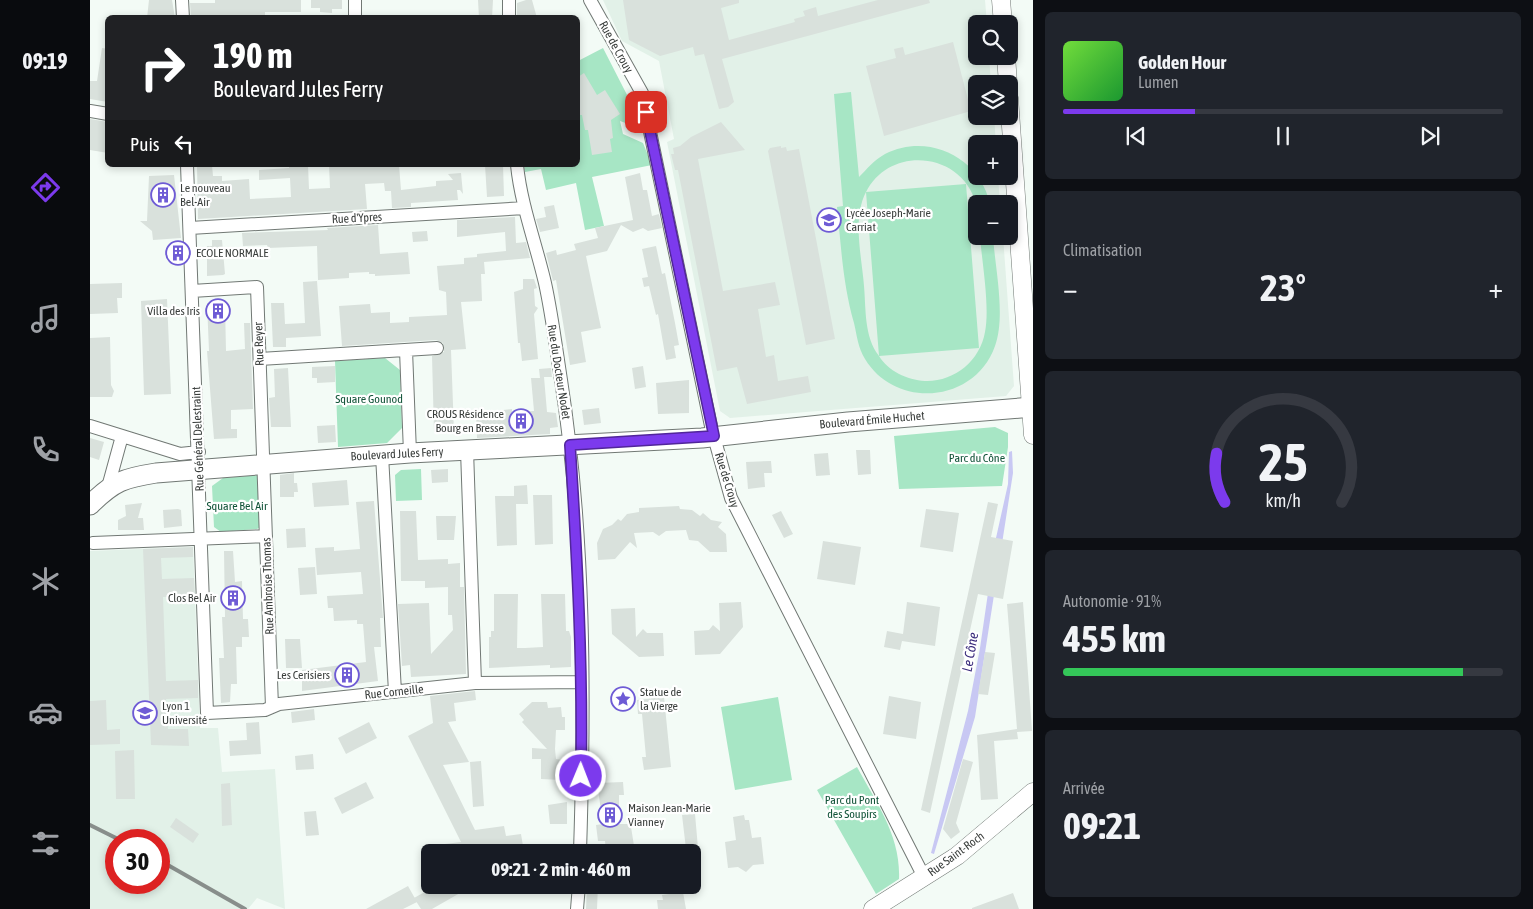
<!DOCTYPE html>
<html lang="fr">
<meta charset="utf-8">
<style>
body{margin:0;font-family:"Asap Condensed",sans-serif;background:#20242c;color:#f1f3f6;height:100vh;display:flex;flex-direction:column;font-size:19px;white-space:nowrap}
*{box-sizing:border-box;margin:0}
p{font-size:16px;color:#9ea1a6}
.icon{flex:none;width:28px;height:28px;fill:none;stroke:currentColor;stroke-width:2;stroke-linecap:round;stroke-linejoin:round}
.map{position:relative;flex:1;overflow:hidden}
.side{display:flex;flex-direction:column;gap:12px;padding:12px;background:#0d0f14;width:500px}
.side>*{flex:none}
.guide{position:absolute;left:15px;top:15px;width:475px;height:152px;border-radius:8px;box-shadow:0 2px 8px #0003;background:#202124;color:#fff;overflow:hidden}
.buttons{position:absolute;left:878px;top:15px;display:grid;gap:10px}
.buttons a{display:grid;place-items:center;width:50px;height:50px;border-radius:8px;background:#171b24;box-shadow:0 2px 8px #0003;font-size:25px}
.speed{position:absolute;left:15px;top:829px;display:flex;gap:10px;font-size:25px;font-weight:700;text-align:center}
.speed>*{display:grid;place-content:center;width:65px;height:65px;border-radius:50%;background:#171b24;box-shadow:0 2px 8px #0003;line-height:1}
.speed .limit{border:8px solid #d22;background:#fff;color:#111}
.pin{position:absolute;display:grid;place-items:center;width:42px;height:42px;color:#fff;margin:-21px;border-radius:10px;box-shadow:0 2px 8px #0006}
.me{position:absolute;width:55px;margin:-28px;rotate:1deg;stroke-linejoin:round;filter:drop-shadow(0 0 4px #0008)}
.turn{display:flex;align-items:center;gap:18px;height:105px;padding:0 25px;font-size:22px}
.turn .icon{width:65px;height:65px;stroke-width:2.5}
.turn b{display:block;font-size:35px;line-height:42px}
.then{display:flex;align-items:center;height:48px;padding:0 25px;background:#0003;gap:10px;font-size:19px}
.big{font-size:38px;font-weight:700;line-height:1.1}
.side .widget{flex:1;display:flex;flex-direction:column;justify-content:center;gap:8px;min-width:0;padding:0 18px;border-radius:8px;background:#20242c}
.side .dial{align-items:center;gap:0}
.dial svg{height:130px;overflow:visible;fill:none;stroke:#363941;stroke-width:7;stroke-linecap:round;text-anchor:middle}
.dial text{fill:#f1f3f6;stroke:none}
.song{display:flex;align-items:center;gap:15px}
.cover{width:60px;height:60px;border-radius:8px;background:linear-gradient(135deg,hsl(100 70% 55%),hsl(130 70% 35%))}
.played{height:5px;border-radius:2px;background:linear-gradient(90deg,#7c3aed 30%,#363941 30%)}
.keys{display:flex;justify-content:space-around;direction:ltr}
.heat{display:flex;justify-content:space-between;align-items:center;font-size:28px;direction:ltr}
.charge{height:8px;border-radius:4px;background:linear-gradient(90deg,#34c759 91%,#363941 0)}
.trip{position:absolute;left:331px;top:844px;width:280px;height:50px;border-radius:8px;background:#171b24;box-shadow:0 2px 8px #0003;font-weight:700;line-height:50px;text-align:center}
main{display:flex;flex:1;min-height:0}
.tab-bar{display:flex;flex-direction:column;width:90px;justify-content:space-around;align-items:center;background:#090b0e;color:#9ea1a6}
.tab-bar .icon{width:35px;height:35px}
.tab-bar .active{color:#7c3aed}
.tab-bar b{font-size:22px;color:#f1f3f6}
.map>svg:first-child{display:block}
.built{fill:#e2f1e8;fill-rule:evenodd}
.green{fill:#a7e6c5}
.water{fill:#c8c8f3}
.building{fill:#d9e1dc}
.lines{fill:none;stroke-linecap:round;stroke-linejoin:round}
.street-casing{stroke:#717874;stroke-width:14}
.secondary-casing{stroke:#717874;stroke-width:19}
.primary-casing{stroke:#717874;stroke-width:21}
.street{stroke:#fff;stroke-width:12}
.secondary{stroke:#fff;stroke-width:18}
.primary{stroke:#fff;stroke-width:19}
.rail{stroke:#888e8b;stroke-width:4}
.route-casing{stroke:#51269a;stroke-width:12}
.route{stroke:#7c3aed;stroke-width:9}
.labels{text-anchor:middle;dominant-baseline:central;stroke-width:4.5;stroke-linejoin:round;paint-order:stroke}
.street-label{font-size:12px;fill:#3a3e3c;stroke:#fff}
.poi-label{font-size:12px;fill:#3a3e3c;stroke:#fff;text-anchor:start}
.park-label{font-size:12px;fill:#115338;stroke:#fff}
.water-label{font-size:14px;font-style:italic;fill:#392a7b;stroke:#fff}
</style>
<main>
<nav class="tab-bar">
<b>09:19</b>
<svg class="icon active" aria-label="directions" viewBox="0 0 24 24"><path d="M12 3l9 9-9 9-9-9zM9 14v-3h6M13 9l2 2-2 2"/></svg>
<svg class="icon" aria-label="music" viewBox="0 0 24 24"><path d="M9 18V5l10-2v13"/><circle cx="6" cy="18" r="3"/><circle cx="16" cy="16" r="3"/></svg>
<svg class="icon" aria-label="phone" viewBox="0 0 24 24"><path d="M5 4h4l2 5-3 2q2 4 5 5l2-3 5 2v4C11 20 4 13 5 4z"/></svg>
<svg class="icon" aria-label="climate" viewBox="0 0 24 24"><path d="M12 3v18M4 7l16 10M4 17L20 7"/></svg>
<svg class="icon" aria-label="car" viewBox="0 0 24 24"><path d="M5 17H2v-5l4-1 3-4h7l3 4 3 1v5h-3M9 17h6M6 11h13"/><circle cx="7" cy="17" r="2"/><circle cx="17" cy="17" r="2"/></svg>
<svg class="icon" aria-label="filters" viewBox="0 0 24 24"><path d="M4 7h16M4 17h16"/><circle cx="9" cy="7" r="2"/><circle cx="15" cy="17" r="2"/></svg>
</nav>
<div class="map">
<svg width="943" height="909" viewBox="0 0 943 909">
<rect width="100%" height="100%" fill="#f3fbf6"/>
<path class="built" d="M 513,0 L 895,0 L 897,24 L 886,24 L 886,56 L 899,56 L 901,84 L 886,84 L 886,116 L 904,116 L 906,144 L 886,144 L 886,176 L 908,176 L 910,204 L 886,204 L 886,236 L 913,236 L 924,386 L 916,396 L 640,418 L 630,411 L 577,142 L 584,139 L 569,61 L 532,41 Z
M 103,547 L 110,728 L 128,728 L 132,772 L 185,769 L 195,909 L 167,898 L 158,909 L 0,909 L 0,551 ZM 26,840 L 69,840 L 69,882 L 26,882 Z"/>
<path class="green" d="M 513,48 L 555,130 L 530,121 L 533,134 L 553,143 L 562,165 L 502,177 L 514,226 L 495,230 L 486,183 L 456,190 L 451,169 L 435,172 L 434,165 L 488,165 L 488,61 Z
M 761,92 L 769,177 C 777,169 784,160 795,154 C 839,132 890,158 900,204 L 886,204 C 873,152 800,144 776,192 C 762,219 772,258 774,286 C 776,309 774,337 789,356 L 776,192 L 876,184 L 889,348 L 789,356 C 798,371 817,380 835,381 C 864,382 890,361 895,332 C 900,307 892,263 890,236 L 903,236 C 905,268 916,316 905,346 C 885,403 806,410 775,359 C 768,348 767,336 764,323 C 753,285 751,246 747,207 L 753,206 L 744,94 Z
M 295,358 L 310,370 L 312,428 L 297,443 L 248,447 L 245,361 Z
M 905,427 L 918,433 L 918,447 L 912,486 L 809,489 L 804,436 Z
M 331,469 L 332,500 L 306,501 L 305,475 L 311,470 Z
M 170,475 L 172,526 L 167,529 L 131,532 L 124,527 L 122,486 L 133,478 Z
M 688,697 L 702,780 L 645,790 L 631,707 Z
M 767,767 C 786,802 811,836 809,879 L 786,894 L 727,790 Z"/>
<path class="water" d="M 922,451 L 923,473 L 885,717 L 844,854 L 841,853 L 878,711 L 890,648 L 906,538 L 918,484 L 919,452 Z"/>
<path class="building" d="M 59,0 L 82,0 L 85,18 L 57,18 Z
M 125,0 L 211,0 L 211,12 L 175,12 L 175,18 L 156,18 L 156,15 L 101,18 L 100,3 L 125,3 Z
M 221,0 L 252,0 L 252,9 L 242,9 L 242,13 L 230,12 L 230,8 L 221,8 Z
M 388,0 L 403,0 L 402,18 L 389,18 Z
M 436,0 L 442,0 L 447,18 L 427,18 L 427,3 Z
M 533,0 L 649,0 L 649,3 L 631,8 L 639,40 L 705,22 L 704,19 L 715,16 L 713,11 L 726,7 L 728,16 L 788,0 L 839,0 L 840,3 L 632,59 L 644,102 L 638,107 L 629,109 L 614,54 L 605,56 L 603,47 L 570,56 L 539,40 Z
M 863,42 L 881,111 L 794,136 L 776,66 L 806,58 L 804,49 L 813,47 L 815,55 Z
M 12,48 L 18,49 L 18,102 L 0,99 L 0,81 L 7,81 Z
M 494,73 L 507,95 L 515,90 L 530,114 L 521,120 L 523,138 L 520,139 L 522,152 L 502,155 L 498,130 L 495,130 L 492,115 L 489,115 L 488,109 L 488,77 Z
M 0,119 L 18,122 L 18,153 L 0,150 Z
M 631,122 L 655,150 L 608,159 L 633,291 L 685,282 L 690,305 L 668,309 L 676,357 L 684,355 L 688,381 L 718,376 L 721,392 L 657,404 L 647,367 L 627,371 L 588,170 L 585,170 L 581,154 L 584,154 L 583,148 L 590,146 L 601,137 Z
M 691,146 L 691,148 L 696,147 L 697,151 L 709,149 L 745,339 L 716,345 L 678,151 L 680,148 Z
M 107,165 L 122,165 L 123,176 L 132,176 L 132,181 L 159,179 L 160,199 L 201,197 L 200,178 L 169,180 L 169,170 L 199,168 L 199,165 L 218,165 L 219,189 L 240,188 L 239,165 L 309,165 L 311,190 L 346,186 L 346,181 L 363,180 L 358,174 L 371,173 L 373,194 L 370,190 L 367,190 L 368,200 L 321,203 L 321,207 L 302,208 L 301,191 L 295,191 L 294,183 L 275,184 L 277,209 L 108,219 Z
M 395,165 L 413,165 L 414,196 L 397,197 Z
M 550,173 L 553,190 L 557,190 L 562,216 L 569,214 L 572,228 L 558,231 L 553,228 L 543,232 L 531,225 L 517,251 L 496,256 L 511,328 L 491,332 L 496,362 L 480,365 L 466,280 L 463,281 L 456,253 L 466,250 L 467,255 L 486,250 L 484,244 L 508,238 L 505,228 L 543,220 L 535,177 Z
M 84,175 L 91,238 L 63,240 L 62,231 L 50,221 L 57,221 L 59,176 Z
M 464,205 L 469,228 L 450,232 L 446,219 L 456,217 L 454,207 Z
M 425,217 L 426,243 L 436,242 L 440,258 L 394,262 L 395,274 L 391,274 L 392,301 L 371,302 L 376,349 L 361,350 L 364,432 L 344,432 L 342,356 L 354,352 L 353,343 L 346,340 L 252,346 L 249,306 L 280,304 L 281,313 L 300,312 L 300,323 L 319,322 L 319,317 L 357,315 L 356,292 L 349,290 L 347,266 L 374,264 L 374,258 L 387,257 L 387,254 L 416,251 L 415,232 L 367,237 L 367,220 Z
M 288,225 L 290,254 L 318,252 L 320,274 L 285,276 L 285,274 L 279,274 L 279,272 L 259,273 L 259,278 L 228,280 L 227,246 L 178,248 L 177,245 L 153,246 L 152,233 L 238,230 L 237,228 Z
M 337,231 L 338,241 L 323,242 L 322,232 Z
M 122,240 L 132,240 L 135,274 L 133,275 L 117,276 L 117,246 L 122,246 Z
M 566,246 L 572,274 L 575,273 L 585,323 L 589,345 L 584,346 L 586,358 L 576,360 L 568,314 L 566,315 L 559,286 L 554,287 L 552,278 L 558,277 L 552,249 Z
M 433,279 L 444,279 L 447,288 L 444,289 L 445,306 L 448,308 L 444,314 L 448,359 L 432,361 L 430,343 L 428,343 L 424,292 L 433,289 Z
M 227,281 L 231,336 L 196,338 L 196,347 L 183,347 L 181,303 L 194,303 L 195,324 L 215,323 L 213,282 Z
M 32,283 L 32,298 L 27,298 L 28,313 L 0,314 L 0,284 Z
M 77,299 L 81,394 L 54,395 L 51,301 Z
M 117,303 L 133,303 L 135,305 L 136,351 L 155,349 L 154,323 L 160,323 L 163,409 L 141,410 L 141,429 L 147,429 L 147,438 L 124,439 L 117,351 L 119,351 Z
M 20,337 L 21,385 L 24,391 L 22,397 L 0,397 L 0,338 Z
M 245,366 L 245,382 L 227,383 L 227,378 L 222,378 L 222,367 Z
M 553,366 L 556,387 L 545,389 L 542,368 Z
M 198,368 L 201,427 L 181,427 L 179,398 L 185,397 L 184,369 Z
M 461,368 L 462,377 L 454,377 L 457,412 L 466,413 L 468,427 L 460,428 L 460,434 L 387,438 L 386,413 L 422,409 L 422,412 L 444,411 L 441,378 L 450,378 L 449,369 Z
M 599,380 L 599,413 L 568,414 L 566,383 Z
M 509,408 L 511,423 L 494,425 L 492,410 Z
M 245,425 L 246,442 L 228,443 L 227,426 Z
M 0,438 L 14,442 L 9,460 L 0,457 Z
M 766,450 L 780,450 L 781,474 L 768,475 Z
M 738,453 L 740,475 L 726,476 L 724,454 Z
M 681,461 L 682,473 L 674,473 L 675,487 L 658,489 L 656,462 Z
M 358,469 L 358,482 L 342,483 L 341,470 Z
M 204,473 L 204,483 L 207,483 L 208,492 L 204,492 L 204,497 L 190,497 L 190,475 Z
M 257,480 L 259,505 L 224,507 L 222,483 Z
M 437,485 L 438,504 L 426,504 L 427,545 L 407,546 L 405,496 L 424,496 L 424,486 Z
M 443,495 L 462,495 L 463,544 L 445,545 Z
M 284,501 L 293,618 L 290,618 L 291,647 L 284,647 L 288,681 L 212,691 L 212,670 L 276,662 L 273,624 L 267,624 L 267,620 L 244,621 L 243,608 L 238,608 L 237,596 L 273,594 L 271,572 L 227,575 L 225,548 L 244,547 L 244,551 L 270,549 L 266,502 Z
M 898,502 L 908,504 L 901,537 L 923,541 L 913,599 L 888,594 L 840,813 L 831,810 Z
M 52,503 L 48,518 L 53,518 L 54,530 L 28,530 L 28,520 L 36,516 L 35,505 Z
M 589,506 L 590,509 L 602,510 L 610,516 L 613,513 L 621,520 L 632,522 L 628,527 L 636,534 L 637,552 L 620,552 L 608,541 L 599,540 L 596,530 L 576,531 L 569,536 L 563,532 L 544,533 L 547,548 L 540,542 L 525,559 L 508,560 L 507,543 L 513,529 L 522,525 L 528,519 L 531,521 L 537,514 L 549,512 L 549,508 Z
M 88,509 L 91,510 L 92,526 L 74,528 L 73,510 Z
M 836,509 L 869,513 L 863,552 L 830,547 Z
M 310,511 L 326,511 L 328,560 L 358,559 L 358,564 L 370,563 L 370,587 L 374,587 L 376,674 L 321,677 L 320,665 L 312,666 L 308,604 L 339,603 L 341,654 L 363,630 L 362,615 L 358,615 L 358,587 L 335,588 L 335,581 L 311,581 Z
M 691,511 L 703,534 L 694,538 L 682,515 Z
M 346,516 L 366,516 L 364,540 L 347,540 Z
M 215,528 L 216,547 L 197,548 L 196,529 Z
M 733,541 L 771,547 L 765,585 L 727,579 Z
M 103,547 L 103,557 L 71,558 L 72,579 L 104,578 L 105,596 L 73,597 L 76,681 L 108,680 L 108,698 L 76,699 L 78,729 L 98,729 L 99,746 L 61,745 L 53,549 Z
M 134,551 L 143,551 L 145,582 L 152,581 L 153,619 L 158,619 L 159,637 L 152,637 L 152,647 L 146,647 L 147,684 L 141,684 L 140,702 L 131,703 L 129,658 L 134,658 L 132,617 L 135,617 Z
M 225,567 L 227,594 L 210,595 L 208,568 Z
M 404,594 L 428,594 L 427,648 L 435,648 L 453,647 L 451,594 L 475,594 L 476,631 L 479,631 L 481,637 L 481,667 L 460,668 L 460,665 L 399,668 L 399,637 L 401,637 L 401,631 L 404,631 Z
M 651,602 L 653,627 L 630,654 L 605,655 L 604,631 L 619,630 L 623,625 L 630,631 L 629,603 Z
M 817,602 L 850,607 L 845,646 L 812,641 L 810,650 L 794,647 L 797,631 L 813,634 Z
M 933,602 L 942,731 L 927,732 L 928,739 L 904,741 L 908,799 L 891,800 L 887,735 L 927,729 L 917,604 Z
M 545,608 L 546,637 L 553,629 L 557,633 L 573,633 L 574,656 L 549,657 L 522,634 L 521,609 Z
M 195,639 L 210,639 L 212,668 L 196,668 Z
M 895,652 L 905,653 L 898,695 L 888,694 Z
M 385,691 L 386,700 L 364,703 L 366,721 L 358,722 L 379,762 L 353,765 L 385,830 L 414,826 L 416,836 L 431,834 L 434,852 L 401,852 L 401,849 L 356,852 L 355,844 L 371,842 L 318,736 L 343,723 L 340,696 Z
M 799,696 L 831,702 L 826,739 L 793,734 Z
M 574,697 L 581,767 L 554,770 L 552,757 L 556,757 L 552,714 L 548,714 L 547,700 Z
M 16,700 L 17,730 L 30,729 L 30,744 L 0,745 L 0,701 Z
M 442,702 L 457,702 L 458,708 L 471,707 L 472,717 L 475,717 L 475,730 L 466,730 L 465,749 L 466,759 L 472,760 L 471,780 L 451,779 L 451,759 L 442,759 L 442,748 L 457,749 L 432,722 L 434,720 L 429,714 Z
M 224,709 L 225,720 L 202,723 L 201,712 Z
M 169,722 L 171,754 L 140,756 L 139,741 L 157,740 L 156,723 Z
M 279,722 L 287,738 L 256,754 L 248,738 Z
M 44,750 L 45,799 L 26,799 L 25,751 Z
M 223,754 L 224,769 L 206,770 L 205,756 Z
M 873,759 L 883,762 L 866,823 L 870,832 L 861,839 L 853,829 Z
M 391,761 L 394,806 L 383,807 L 380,762 Z
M 276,782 L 284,798 L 252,814 L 244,798 Z
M 533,782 L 534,795 L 529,795 L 529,824 L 538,824 L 541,827 L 545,852 L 516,852 L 515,841 L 508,841 L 506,825 L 513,824 L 507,783 Z
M 140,783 L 142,825 L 132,826 L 131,784 Z
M 477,802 L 477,824 L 460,824 L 458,805 Z
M 226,811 L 229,835 L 216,836 L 214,812 Z
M 605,814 L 608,848 L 596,849 L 592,815 Z
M 654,815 L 655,820 L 659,820 L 662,838 L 671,837 L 674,864 L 663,865 L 656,872 L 648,867 L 638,868 L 635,842 L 646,840 L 643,817 Z
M 86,818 L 109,834 L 103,843 L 80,827 Z
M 347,885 L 384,885 L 342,909 L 331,909 L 324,898 Z
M 497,885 L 508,885 L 507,909 L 496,909 Z
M 318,886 L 327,902 L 313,909 L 276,909 Z
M 593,892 L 596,909 L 568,909 L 567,900 L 573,900 L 572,895 Z
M 923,893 L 929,909 L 882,909 L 882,908 Z"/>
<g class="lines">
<g class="street-casing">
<path id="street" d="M 92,0 L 93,18
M 500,0 L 552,93 L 621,426 L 641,498 L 834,877
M 265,18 L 265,0
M 419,18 L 419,0
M 0,111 L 18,114
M 97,165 L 117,713 L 175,710 L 189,704 L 385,683 L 492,682
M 427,165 C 431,205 446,244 455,283 C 462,315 466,348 471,380 C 495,535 495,696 490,852
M 100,228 L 435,208
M 102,291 L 167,287 L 182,707
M 316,350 L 320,453
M 170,359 L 347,348
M 0,426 L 90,454 L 109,452
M 377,450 L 385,683
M 292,455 L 305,692
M 18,487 L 32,436
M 3,543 L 176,536
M 487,909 L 489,885"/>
</g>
<g class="secondary-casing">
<path id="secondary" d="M 911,0 L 913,24
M 916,56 L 918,84
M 919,98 L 943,435
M 783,909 L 867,856 L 943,792"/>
</g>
<g class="primary-casing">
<path id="primary" d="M 0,505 C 24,481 34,478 66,473 L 320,453 L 612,438 L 758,422 L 943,407"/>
</g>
<use href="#street" class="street"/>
<use href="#secondary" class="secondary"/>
<use href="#primary" class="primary"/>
<path class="rail" d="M 0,825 L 30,840
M 69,860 L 155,909"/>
</g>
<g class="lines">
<g class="route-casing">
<path id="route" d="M 491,776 C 493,665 487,555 480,445 L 624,436 L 556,112"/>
</g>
<use href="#route" class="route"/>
</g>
<defs>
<g id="building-ring" transform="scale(1.25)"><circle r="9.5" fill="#fff" stroke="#6e5bd5" stroke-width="1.5"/><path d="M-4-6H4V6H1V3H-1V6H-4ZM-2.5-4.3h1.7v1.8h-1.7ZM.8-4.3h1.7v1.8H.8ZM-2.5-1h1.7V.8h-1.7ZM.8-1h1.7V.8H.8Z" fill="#6e5bd5"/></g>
<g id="school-ring" transform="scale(1.25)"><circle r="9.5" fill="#fff" stroke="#6e5bd5" stroke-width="1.5"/><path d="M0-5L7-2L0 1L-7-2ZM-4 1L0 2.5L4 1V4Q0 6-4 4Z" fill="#6e5bd5"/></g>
<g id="sight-ring" transform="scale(1.25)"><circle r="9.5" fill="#fff" stroke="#6e5bd5" stroke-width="1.5"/><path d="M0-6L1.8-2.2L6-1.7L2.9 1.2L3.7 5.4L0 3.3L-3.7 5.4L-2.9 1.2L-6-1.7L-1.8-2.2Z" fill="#6e5bd5"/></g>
<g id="university-ring" transform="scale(1.25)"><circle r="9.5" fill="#fff" stroke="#6e5bd5" stroke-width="1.5"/><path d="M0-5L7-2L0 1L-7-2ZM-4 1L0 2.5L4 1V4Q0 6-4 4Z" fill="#6e5bd5"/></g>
</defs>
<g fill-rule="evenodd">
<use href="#building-ring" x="73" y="195"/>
<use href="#school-ring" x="739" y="220"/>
<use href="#building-ring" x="88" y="253"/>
<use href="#building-ring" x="128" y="311"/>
<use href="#building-ring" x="431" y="421"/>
<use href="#building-ring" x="143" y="598"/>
<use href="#building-ring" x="257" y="675"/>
<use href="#sight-ring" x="533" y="699"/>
<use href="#university-ring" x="55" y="713"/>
<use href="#building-ring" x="520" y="815"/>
</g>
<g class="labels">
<g class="street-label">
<text transform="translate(526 47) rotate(61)">Rue de Crouy</text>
<text transform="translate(267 218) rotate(-3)">Rue d'Ypres</text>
<text transform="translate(169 344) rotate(-92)">Rue Reyer</text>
<text transform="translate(469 372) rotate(81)">Rue du Docteur Nodet</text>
<text transform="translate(782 420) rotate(-5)">Boulevard Émile Huchet</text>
<text transform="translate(108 439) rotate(-92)">Rue Général Delestraint</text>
<text transform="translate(307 454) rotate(-3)">Boulevard Jules Ferry</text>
<text transform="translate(637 480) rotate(73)">Rue de Crouy</text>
<text transform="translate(178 586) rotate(-92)">Rue Ambroise Thomas</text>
<text transform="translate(304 692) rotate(-6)">Rue Corneille</text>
<text transform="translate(866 854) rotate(-36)">Rue Saint-Roch</text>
</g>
<g class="poi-label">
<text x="90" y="188">Le nouveau<tspan x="90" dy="14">Bel-Air</tspan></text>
<text x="756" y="213">Lycée Joseph-Marie<tspan x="756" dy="14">Carriat</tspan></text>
<text x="106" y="253">ECOLE NORMALE</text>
<text x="110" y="311" text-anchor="end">Villa des Iris</text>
<text x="414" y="414" text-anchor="end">CROUS Résidence<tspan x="414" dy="14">Bourg en Bresse</tspan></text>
<text x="126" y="598" text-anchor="end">Clos Bel Air</text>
<text x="240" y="675" text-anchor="end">Les Cerisiers</text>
<text x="550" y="692">Statue de<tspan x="550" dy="14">la Vierge</tspan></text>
<text x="72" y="706">Lyon 1<tspan x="72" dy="14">Université</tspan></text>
<text x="538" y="808">Maison Jean-Marie<tspan x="538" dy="14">Vianney</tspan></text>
</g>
<g class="park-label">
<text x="279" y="399">Square Gounod</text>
<text x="887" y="458">Parc du Cône</text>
<text x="147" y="506">Square Bel Air</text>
<text x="762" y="800">Parc du Pont<tspan x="762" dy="14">des Soupirs</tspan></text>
</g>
<g class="water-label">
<text transform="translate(880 652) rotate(-80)">Le Cône</text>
</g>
</g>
</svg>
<div class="buttons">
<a><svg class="icon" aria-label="search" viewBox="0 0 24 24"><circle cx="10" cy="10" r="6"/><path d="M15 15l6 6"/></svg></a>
<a><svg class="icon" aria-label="layers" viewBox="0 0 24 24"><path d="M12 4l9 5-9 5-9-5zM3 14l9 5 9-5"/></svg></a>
<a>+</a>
<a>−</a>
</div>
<div class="speed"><div class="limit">30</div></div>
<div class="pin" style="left:556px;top:112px;background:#d93025"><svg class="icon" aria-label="arrive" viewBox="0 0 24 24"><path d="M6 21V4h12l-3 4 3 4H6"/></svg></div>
<svg class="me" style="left:491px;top:776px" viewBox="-20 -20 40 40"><circle r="17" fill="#7c3aed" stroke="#fff" stroke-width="3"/><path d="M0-11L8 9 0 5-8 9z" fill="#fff"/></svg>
<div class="trip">09:21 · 2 min · 460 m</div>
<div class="guide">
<div class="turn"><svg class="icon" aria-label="right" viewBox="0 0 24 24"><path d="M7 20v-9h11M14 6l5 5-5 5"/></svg><div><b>190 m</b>Boulevard Jules Ferry</div></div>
<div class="then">Puis<svg class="icon" aria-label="left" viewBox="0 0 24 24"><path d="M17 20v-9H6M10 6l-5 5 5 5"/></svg></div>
</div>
</div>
<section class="side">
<div class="widget">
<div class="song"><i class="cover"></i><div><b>Golden Hour</b><p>Lumen</p></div></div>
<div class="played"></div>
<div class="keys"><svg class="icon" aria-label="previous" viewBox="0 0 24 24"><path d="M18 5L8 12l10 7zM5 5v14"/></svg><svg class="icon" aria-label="pause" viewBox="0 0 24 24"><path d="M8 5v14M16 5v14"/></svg><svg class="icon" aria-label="next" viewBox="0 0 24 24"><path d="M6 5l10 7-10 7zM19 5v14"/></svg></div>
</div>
<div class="widget"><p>Climatisation</p>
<div class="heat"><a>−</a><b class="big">23°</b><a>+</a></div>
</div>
<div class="widget dial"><svg viewBox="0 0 100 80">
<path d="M14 69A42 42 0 1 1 86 69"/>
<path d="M14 69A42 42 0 0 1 9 39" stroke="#7c3aed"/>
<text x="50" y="56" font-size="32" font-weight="700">25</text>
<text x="50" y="72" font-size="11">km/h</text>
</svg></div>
<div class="widget"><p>Autonomie · 91%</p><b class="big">455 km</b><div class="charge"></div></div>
<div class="widget"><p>Arrivée</p><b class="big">09:21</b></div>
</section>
</main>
